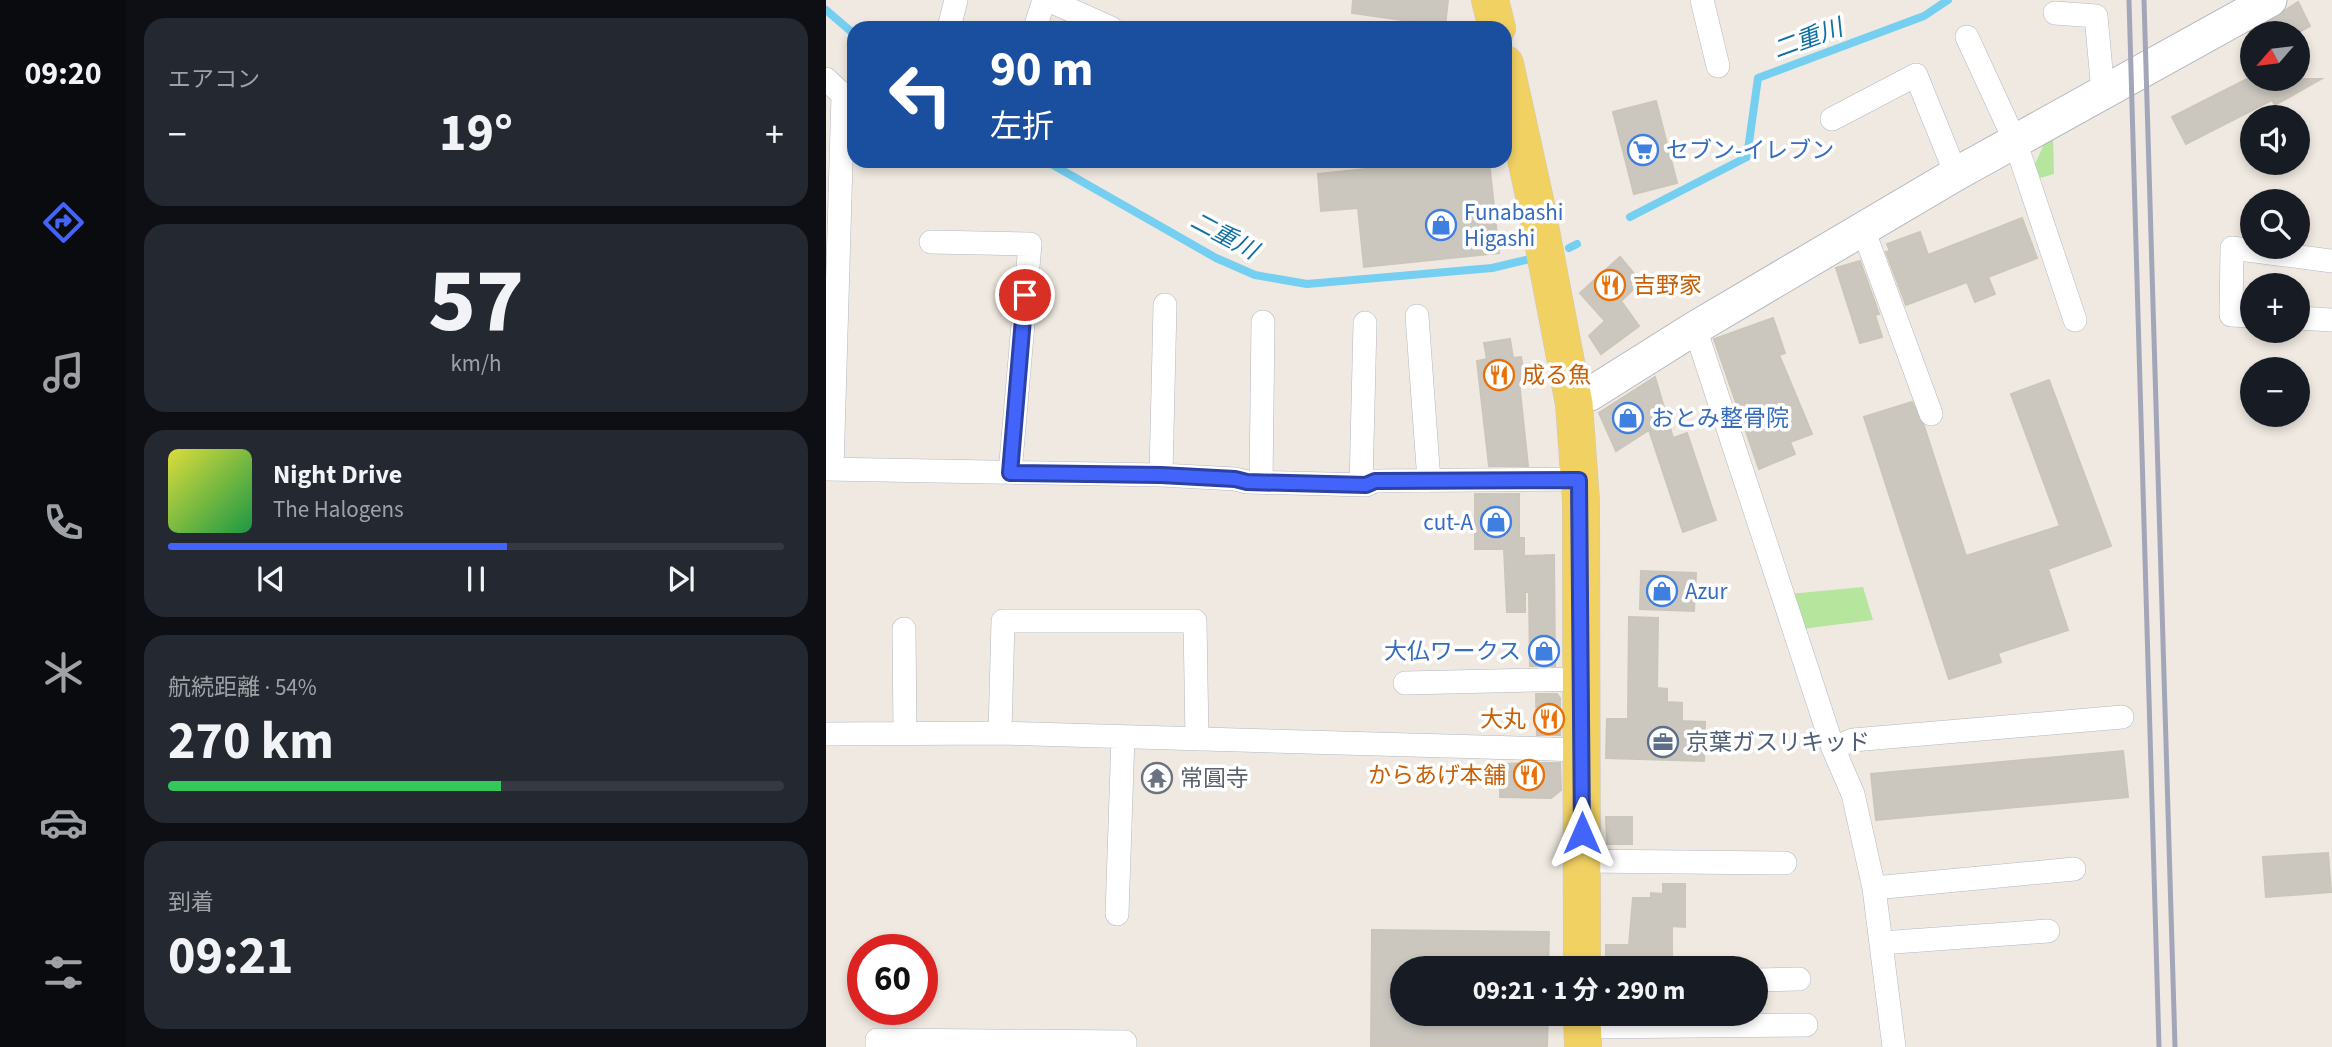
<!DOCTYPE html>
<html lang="ja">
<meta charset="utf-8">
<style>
body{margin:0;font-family:"Source Sans 3","Noto Sans JP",sans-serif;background:#242831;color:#f1f3f6;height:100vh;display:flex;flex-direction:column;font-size:26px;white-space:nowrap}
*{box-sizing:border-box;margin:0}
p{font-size:23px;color:#9ea1a6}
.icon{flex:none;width:38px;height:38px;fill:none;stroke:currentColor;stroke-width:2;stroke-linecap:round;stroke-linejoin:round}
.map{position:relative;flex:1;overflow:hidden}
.panel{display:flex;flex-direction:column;gap:18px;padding:18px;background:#0d0f14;width:700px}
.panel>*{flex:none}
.banner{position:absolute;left:21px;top:21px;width:665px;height:147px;border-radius:21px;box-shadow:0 4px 10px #0003;background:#1a4fa0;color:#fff;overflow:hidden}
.needle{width:46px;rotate:242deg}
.controls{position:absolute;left:1414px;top:21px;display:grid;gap:14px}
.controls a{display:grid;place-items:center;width:70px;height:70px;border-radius:50%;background:#171b24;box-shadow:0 4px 10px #0003;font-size:35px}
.speed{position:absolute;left:21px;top:934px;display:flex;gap:14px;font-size:35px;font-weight:700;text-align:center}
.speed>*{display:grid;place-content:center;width:91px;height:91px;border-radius:50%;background:#171b24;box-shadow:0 4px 10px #0003;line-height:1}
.speed .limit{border:10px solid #d22;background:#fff;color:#111}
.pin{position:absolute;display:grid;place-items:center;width:60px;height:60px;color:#fff;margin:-30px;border:4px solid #fff;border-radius:50%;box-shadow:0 2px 7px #0007}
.me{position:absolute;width:77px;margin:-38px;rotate:0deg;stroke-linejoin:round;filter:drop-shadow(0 0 5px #0008)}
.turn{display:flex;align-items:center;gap:24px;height:147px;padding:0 28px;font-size:32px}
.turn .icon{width:91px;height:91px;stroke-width:2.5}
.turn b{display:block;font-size:49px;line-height:60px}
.big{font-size:52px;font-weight:700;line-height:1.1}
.panel .tile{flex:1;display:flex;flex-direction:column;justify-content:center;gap:10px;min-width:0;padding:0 24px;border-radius:21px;background:#242831}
.panel .dial{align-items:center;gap:0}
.dial b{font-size:91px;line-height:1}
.song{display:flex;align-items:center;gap:21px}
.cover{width:84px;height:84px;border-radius:10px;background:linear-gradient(135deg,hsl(60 70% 55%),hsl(140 70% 35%))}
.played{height:7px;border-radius:4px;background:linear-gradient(90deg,#4264fb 55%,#363941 55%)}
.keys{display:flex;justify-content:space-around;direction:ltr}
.heat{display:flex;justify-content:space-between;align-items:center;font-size:38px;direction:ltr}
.charge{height:10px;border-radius:5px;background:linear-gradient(90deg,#34c759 54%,#363941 0)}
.trip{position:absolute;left:564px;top:956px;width:378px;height:70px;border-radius:35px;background:#171b24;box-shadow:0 4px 10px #0003;font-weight:700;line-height:70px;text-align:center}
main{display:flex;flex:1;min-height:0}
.menu{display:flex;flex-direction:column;width:126px;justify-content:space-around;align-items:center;background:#090b0e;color:#9ea1a6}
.menu .icon{width:49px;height:49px}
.menu .active{color:#4264fb}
.menu b{font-size:32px;color:#f1f3f6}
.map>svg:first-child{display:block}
.green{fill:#b6e59e}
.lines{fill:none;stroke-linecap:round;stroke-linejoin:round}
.stream{stroke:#75cff0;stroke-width:8}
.building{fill:#cbc7bf;stroke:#cbc5ba;stroke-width:2}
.street-casing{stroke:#b4b7c1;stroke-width:24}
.secondary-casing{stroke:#b4b7c1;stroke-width:35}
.primary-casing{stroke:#c9c9c9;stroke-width:38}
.street{stroke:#fff;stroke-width:23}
.secondary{stroke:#fff;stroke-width:33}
.primary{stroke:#f2d163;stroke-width:37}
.rail{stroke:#a3a6b8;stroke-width:5}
.route-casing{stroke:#2b41a3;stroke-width:18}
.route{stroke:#4264fb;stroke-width:12}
.labels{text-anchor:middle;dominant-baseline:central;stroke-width:7;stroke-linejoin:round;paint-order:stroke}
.shop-label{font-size:23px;fill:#366cbe;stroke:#fff;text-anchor:start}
.food-label{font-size:23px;fill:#c56008;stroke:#fff;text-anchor:start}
.service-label{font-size:23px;fill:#4e5e75;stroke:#fff;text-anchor:start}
.worship-label{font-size:23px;fill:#5b616d;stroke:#fff;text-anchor:start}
.water-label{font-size:24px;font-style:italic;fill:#0d6fa3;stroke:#fff}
</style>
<main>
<nav class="menu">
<b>09:20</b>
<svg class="icon active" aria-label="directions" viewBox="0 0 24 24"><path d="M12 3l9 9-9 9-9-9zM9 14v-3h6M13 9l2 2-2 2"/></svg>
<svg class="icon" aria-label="music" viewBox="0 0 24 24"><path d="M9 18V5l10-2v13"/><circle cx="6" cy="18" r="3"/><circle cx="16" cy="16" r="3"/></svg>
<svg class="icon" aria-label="phone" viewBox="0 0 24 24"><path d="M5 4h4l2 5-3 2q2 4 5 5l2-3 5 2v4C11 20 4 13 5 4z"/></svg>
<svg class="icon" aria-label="climate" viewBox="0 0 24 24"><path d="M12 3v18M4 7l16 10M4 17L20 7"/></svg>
<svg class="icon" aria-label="car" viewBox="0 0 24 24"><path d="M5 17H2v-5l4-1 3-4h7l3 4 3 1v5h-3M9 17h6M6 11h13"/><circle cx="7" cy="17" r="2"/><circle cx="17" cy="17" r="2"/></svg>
<svg class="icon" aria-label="filters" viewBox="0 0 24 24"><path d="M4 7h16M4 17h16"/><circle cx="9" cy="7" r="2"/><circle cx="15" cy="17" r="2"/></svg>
</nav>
<section class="panel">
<div class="tile"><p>エアコン</p>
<div class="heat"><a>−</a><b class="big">19°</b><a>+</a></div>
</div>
<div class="tile dial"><b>57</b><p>km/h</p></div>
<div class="tile">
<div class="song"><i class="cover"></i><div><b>Night Drive</b><p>The Halogens</p></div></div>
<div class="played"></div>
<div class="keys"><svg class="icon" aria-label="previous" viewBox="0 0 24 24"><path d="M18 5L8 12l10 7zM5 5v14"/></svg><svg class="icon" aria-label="pause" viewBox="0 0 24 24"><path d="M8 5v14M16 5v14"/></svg><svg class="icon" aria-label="next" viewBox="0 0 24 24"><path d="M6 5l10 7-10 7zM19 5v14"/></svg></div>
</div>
<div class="tile"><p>航続距離 · 54%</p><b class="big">270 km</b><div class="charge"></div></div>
<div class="tile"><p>到着</p><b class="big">09:21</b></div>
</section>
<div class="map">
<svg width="1506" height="1047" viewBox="0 0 1506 1047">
<rect width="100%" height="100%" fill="#efe9e1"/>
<path class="green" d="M 1227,138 L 1228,174 L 1214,178 L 1209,164 L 1218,144 Z
M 1037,587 L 1047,620 L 976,629 L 963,594 Z"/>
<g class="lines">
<path class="stream" d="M 0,10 L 28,34
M 220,161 L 390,258 L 429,275 L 481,284 L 666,268 L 700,260
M 804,217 L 921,157 L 932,78 L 1098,16 L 1122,0
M 743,248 L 751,244"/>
</g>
<path class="building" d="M 527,0 L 622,0 L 619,26 L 526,13 Z
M 1472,2 L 1484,26 L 1471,33 L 1424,33 Z
M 1421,79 L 1495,79 L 1449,105 L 1446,100 L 1360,144 L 1346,117 Z
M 830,101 L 851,183 L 808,194 L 787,112 Z
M 618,161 L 663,161 L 673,253 L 538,267 L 532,208 L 495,211 L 492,174 Z
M 1196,218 L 1211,258 L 1162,277 L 1169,294 L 1149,302 L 1141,282 L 1080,305 L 1060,252 L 1064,251 L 1061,244 L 1094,232 L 1102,255 Z
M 794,257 L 815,282 L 795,301 L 813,326 L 775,354 L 763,336 L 779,321 L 754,293 Z
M 1034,261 L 1053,314 L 1049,315 L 1056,337 L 1034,343 L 1010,268 Z
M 947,318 L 959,353 L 953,355 L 986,434 L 964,442 L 969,454 L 933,469 L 888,339 Z
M 684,339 L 687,358 L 695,357 L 699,380 L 693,381 L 702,466 L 663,466 L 651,361 L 661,359 L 658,343 Z
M 829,377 L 847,438 L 861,433 L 890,520 L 857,532 L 823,430 L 790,451 L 773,413 Z
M 1223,380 L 1285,546 L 1222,569 L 1242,630 L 1172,653 L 1175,662 L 1123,679 L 1038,417 L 1086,402 L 1098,426 L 1140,556 L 1234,526 L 1185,394 Z
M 649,494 L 693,494 L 693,538 L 698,538 L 698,556 L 728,555 L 729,666 L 704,666 L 703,592 L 699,592 L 699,612 L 681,612 L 678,549 L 649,549 Z
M 815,571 L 870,573 L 868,611 L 814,609 Z
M 803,617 L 832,618 L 831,688 L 841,689 L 841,702 L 856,703 L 856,721 L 879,722 L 878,761 L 780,758 L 781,719 L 802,719 Z
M 710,694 L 731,694 L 734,698 L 734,735 L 711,735 Z
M 1297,751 L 1302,797 L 1050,820 L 1045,774 Z
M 711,763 L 734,763 L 735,790 L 725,798 L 674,797 L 675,764 Z
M 780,817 L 806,817 L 806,844 L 781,844 Z
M 1502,853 L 1505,892 L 1440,897 L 1437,857 Z
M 837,884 L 859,884 L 859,927 L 846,926 L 846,968 L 780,968 L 780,945 L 803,945 L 807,898 L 825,898 L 825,893 L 837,894 Z
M 546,930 L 723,932 L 722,968 L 576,968 L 576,1013 L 722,1013 L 721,1047 L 545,1047 Z"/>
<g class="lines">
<g class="street-casing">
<path id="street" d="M 222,0 L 285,28
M 876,0 L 892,66
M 1229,13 L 1270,16 L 1277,92
M 123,28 L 130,0
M 209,28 L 218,0
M 1141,37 L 1189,141 L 1249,320
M 0,79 L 17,95 L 6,469
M 1006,119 L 1090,75 L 1130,174
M 1037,229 L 1105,414
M 105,242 L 204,244 L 184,473
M 591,316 L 603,481
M 1426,316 L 1405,315 L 1406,248 L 1506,261
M 1472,318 L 1506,320
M 869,328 L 1007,748 L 1027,794 L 1048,888 L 1068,1047
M 0,469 L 335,475 L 409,479 L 421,482 L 540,485 L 549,481 L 753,479
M 335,475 L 339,305
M 435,483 L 437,322
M 535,485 L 539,323
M 78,629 L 79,734
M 579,683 L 755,679
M 174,733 L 177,621 L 369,621 L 371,739
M 0,734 L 174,733 L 756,750
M 1007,748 L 1027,740 L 1296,717
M 756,861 L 959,863
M 1048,888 L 1248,869
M 291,914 L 297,737
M 1055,943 L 1222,931
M 929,980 L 973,979
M 756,1027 L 980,1025
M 51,1047 L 51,1040 L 299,1042 L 299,1047"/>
</g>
<g class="secondary-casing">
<path id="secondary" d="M 764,394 L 869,328 L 1130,174 L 1444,0"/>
</g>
<g class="primary-casing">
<path id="primary" d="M 664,0 L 671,28
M 679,64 L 709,200 L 748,404 L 755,501 L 756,968
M 756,1013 L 757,1047"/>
</g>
<use href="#street" class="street"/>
<use href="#secondary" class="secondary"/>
<use href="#primary" class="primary"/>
<path class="rail" d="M 1303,0 L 1333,1047
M 1318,0 L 1349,1047"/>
</g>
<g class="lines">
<g class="route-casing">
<path id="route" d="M 199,295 L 184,473 L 335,475 L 409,479 L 421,482 L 540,485 L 549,481 L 753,480 L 756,833"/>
</g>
<use href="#route" class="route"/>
</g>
<defs>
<g id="supermarket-ring" transform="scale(1.575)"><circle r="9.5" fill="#fff" stroke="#3f7fe0" stroke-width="1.5"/><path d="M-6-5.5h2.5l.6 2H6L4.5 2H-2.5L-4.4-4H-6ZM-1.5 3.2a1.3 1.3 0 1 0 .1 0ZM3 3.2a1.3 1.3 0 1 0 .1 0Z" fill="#3f7fe0"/></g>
<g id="shop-ring" transform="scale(1.575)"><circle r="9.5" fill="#fff" stroke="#3f7fe0" stroke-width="1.5"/><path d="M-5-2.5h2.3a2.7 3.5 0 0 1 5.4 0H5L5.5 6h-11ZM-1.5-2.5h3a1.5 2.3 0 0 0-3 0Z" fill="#3f7fe0"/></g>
<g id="restaurant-ring" transform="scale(1.575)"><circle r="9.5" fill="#fff" stroke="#e8710a" stroke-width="1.5"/><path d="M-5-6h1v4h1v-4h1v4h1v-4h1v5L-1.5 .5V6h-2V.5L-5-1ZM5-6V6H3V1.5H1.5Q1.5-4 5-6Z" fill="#e8710a"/></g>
<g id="office-ring" transform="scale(1.575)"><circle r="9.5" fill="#fff" stroke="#5c6f8a" stroke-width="1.5"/><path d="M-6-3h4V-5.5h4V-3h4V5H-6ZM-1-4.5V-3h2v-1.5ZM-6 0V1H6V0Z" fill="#5c6f8a"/></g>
<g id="temple-ring" transform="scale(1.575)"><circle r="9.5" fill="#fff" stroke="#6b7280" stroke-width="1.5"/><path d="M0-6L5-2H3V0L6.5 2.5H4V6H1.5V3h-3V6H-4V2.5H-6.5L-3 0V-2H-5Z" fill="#6b7280"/></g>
</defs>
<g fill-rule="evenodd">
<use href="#supermarket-ring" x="817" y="150"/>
<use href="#shop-ring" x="615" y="225"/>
<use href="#restaurant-ring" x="784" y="285"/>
<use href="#restaurant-ring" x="673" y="375"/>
<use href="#shop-ring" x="802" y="418"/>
<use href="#shop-ring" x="670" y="522"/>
<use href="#shop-ring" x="836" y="591"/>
<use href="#shop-ring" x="718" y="651"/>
<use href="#restaurant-ring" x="723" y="719"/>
<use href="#office-ring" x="837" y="742"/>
<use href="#restaurant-ring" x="703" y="775"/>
<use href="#temple-ring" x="331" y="778"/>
</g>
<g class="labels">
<g class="shop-label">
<text x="840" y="150">セブン-イレブン</text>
<text x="638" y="212">Funabashi<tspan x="638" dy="26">Higashi</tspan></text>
<text x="825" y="418">おとみ整骨院</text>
<text x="647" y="522" text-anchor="end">cut-A</text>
<text x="859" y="591">Azur</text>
<text x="695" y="651" text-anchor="end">大仏ワークス</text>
</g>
<g class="food-label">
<text x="807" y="285">吉野家</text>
<text x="696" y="375">成る魚</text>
<text x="700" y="719" text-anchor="end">大丸</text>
<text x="680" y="775" text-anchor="end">からあげ本舗</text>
</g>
<g class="service-label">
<text x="860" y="742">京葉ガスリキッド</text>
</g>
<g class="worship-label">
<text x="354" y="778">常圓寺</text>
</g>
<g class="water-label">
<text transform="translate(982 39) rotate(-20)">二重川</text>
<text transform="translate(398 236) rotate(28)">二重川</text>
</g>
</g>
</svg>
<div class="controls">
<a><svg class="needle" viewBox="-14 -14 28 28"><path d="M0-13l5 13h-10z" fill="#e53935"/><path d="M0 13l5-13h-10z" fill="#9ea1a6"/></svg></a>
<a><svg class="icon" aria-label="sound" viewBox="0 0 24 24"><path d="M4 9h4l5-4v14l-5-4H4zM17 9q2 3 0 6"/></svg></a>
<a><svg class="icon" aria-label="search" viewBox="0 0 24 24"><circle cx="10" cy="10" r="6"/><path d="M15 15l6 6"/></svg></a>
<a>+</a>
<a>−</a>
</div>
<div class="speed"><div class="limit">60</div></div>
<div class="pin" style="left:199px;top:295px;background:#d93025"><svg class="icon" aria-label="arrive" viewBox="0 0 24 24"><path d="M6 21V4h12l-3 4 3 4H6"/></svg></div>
<svg class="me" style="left:756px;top:833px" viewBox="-20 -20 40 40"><path d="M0-17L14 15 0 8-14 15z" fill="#4264fb" stroke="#fff" stroke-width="4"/></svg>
<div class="trip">09:21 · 1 分 · 290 m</div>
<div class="banner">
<div class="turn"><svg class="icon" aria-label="left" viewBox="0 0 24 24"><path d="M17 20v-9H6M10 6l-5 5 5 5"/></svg><div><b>90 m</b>左折</div></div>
</div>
</div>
</main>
